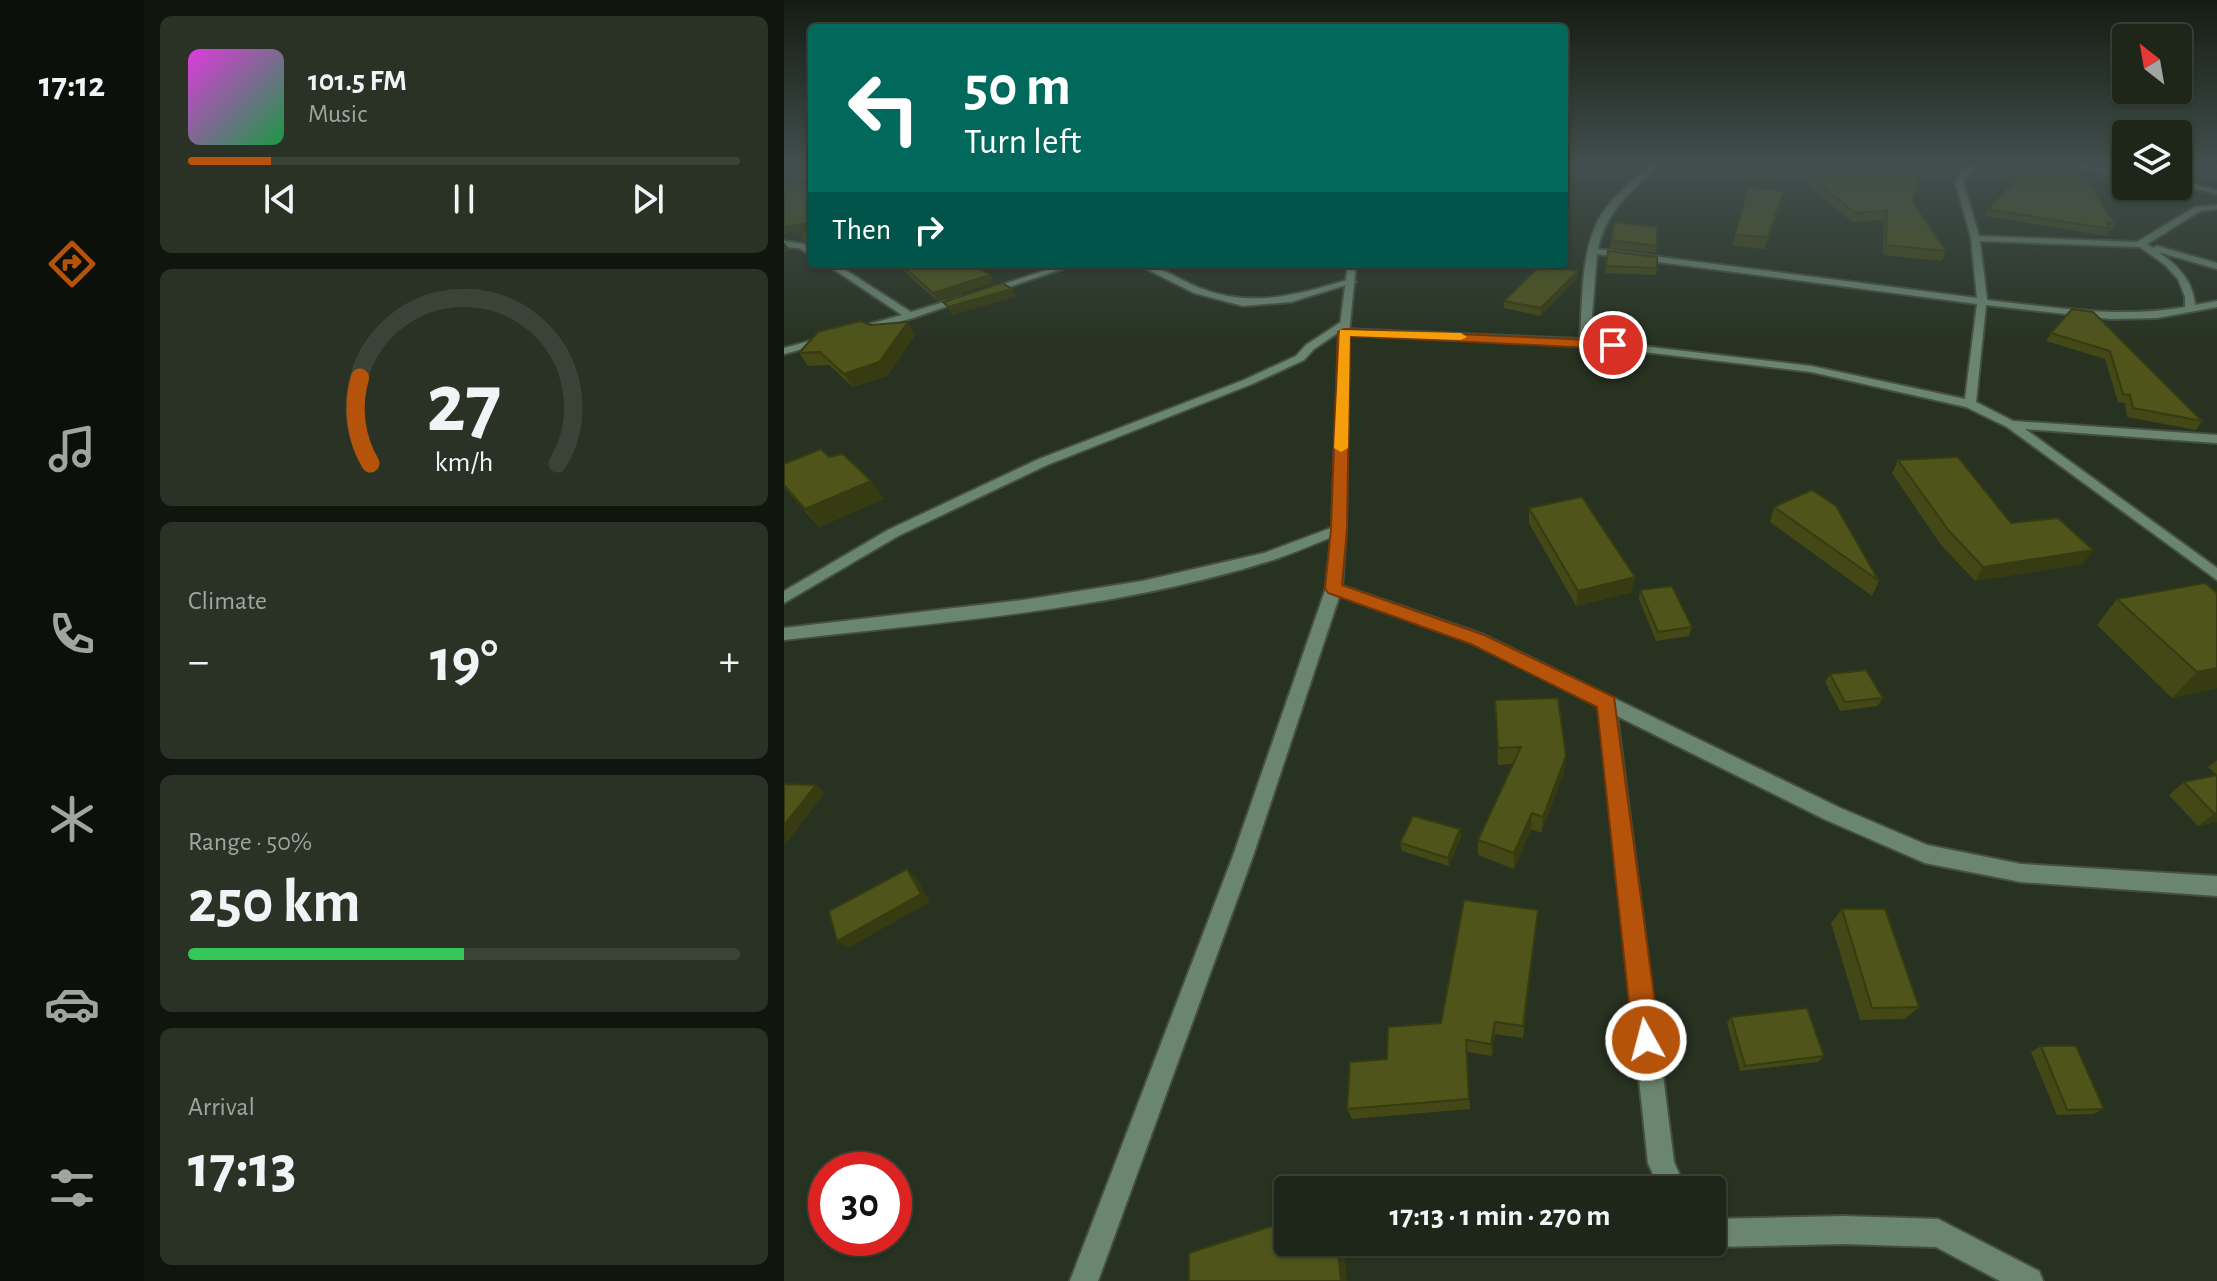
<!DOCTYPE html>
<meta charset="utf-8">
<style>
body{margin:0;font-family:"Alegreya Sans",sans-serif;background:#2a3226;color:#f1f3f6;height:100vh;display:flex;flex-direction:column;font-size:30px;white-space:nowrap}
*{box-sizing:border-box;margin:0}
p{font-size:26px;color:#a0a5a2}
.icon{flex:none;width:44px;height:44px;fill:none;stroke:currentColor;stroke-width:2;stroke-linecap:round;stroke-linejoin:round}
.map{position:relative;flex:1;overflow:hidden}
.panel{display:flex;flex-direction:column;gap:16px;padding:16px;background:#10150e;width:640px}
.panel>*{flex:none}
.guide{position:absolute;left:24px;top:24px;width:760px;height:244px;border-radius:8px;box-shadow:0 2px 6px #0004,0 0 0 2px #3b4338;background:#00695c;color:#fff;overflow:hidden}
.needle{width:52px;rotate:329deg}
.controls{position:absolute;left:1328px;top:24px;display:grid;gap:16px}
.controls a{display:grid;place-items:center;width:80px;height:80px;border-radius:8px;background:#1d2619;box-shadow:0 2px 6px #0004,0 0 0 2px #3b4338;font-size:40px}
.speed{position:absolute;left:24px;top:1152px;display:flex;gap:16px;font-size:40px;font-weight:700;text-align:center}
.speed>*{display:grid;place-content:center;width:104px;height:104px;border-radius:50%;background:#1d2619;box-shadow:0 2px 6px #0004,0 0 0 2px #3b4338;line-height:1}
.speed .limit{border:12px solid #d22;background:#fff;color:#111}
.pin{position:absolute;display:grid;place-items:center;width:68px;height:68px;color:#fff;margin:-34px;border:4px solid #fff;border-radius:50%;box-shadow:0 2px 8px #0007}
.me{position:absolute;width:88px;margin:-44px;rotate:353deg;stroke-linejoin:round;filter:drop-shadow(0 0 6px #0008)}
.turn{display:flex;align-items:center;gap:28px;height:168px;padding:0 24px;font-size:36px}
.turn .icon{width:104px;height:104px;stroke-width:2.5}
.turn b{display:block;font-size:56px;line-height:68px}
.then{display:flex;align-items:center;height:76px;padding:0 24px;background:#0003;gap:16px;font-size:30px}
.big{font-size:60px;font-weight:700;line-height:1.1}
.panel .card{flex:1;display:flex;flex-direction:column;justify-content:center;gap:12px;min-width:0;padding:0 28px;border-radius:12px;background:#2a3226}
.panel .dial{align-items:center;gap:0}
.dial svg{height:208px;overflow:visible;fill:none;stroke:#3b4338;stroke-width:7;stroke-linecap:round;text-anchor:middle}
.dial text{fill:#f1f3f6;stroke:none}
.song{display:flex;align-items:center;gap:24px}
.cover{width:96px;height:96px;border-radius:12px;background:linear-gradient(135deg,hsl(300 70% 55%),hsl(140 70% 35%))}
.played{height:8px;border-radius:4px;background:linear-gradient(90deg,#b45309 15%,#3b4338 15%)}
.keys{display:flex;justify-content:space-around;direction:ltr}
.heat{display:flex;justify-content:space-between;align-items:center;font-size:44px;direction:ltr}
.charge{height:12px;border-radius:6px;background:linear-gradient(90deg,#34c759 50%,#3b4338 0)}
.trip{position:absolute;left:490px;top:1176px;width:452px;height:80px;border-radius:8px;background:#1d2619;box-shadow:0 2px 6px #0004,0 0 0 2px #3b4338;font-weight:700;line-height:80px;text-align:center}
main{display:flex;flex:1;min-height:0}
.tabs{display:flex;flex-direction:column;width:144px;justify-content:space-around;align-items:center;background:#0c0f0a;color:#a0a5a2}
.tabs .icon{width:56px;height:56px}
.tabs .selected{color:#b45309}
.tabs b{font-size:36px;color:#f1f3f6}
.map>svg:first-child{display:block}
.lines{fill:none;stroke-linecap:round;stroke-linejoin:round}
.minor-casing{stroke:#465040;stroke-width:4}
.tertiary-casing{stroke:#465040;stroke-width:4}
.path{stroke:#6e7869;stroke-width:2;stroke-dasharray:3 2;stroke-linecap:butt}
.minor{fill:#6a8671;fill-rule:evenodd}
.tertiary{fill:#6a8671;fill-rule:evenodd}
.wall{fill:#434816}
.shaded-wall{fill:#373b12}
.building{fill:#4e541a;stroke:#373b12;stroke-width:2}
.route{fill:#b45309;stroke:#753606;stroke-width:2}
.slow{fill:#f59e0b}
</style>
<main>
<nav class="tabs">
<b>17:12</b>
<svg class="icon selected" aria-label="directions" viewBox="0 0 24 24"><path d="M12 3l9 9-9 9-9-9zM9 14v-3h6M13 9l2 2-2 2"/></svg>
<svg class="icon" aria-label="music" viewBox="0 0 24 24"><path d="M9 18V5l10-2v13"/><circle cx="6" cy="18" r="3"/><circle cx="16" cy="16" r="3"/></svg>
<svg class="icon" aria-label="phone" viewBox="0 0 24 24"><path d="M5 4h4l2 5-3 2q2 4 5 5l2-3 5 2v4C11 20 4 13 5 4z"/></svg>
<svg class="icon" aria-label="climate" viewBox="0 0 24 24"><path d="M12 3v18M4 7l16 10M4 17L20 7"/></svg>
<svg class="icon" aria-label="car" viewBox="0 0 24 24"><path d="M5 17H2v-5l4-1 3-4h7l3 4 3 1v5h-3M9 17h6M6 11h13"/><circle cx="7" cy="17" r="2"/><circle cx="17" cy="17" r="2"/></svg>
<svg class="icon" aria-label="filters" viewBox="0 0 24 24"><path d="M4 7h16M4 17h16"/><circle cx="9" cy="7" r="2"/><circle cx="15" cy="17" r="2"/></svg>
</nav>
<section class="panel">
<div class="card">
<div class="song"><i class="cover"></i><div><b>101.5 FM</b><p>Music</p></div></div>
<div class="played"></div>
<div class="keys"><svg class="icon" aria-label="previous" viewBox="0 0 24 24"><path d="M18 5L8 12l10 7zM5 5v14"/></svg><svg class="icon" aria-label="pause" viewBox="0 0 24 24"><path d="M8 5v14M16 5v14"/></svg><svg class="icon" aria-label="next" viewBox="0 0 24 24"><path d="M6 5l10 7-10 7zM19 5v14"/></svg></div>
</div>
<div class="card dial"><svg viewBox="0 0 100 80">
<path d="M14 69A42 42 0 1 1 86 69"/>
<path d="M14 69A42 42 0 0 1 10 36" stroke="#b45309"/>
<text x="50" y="56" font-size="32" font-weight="700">27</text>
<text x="50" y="72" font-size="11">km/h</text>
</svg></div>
<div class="card"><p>Climate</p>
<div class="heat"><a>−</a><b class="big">19°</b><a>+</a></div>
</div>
<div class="card"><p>Range · 50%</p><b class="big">250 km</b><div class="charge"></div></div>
<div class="card"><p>Arrival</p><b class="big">17:13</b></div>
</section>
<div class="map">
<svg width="1433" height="1281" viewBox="0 0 1433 1281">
<rect width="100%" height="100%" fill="#273221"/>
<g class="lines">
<g class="minor-casing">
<path id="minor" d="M 868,164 L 876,164 C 849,191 822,209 814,249 L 1193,298 L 1187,238 L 1171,181 L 1184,164 L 1192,164 L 1179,181 L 1195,236 L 1353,242 L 1411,207 L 1433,205 L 1433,209 L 1416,211 L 1363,244 L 1369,248 L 1373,246 L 1433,263 L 1433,269 L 1374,252 C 1394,265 1409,281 1411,305 L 1433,301 L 1433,307 L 1373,318 L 1327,319 L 1202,305 L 1192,402 L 1229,421 L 1433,435 L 1433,443 L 1241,429 L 1433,568 L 1433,580 L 1223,427 L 1182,407 L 1027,372 L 801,345 L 560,335 L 555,332 L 530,349 L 520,360 L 468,384 L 263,465 L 114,536 L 0,603 L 0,591 L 104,530 L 255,459 L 460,380 L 512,356 L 522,345 L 557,322 L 566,324 L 560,329 L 796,339 C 799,299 796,253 816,217 C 829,196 849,180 868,164 ZM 1196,241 L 1356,247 L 1381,265 L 1394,279 L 1401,297 L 1401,307 C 1335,319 1269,307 1203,300 ZM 813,254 L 1193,304 L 1181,399 L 1027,366 L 806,340 Z
M 1279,164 L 1342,172 L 1342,176 L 1283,166 Z
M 1394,181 L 1433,190 L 1433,194 L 1394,185 Z
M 0,241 L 20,244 L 28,249 L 28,256 L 15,248 L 0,247 Z
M 42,264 L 52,264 L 127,312 L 179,296 L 184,299 L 129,318 L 75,333 L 71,332 L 71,328 L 118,315 Z
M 280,264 L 293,264 L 204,294 L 196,292 Z
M 353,264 C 374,264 395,280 416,288 C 469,309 515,294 567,279 L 572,282 L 507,302 L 459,306 L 410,293 Z
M 41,337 L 45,338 L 45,342 L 0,354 L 0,348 Z
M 555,525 L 560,526 L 562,529 L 560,532 C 537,541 515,551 492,559 C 334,610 164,621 0,640 L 0,628 L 239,600 L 358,581 L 480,553 Z
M 550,583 L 700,635 L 1054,807 L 1143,845 L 1237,864 L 1433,876 L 1433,896 L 1237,882 L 1141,863 L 1040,819 L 833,716 L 890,1162 L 902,1190 L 876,1190 L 864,1163 L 815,706 L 688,643 L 545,592 L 542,588 L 545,584 Z
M 1060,1216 L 1154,1219 L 1255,1271 L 1259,1281 L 1216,1281 L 1152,1247 L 1060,1244 L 928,1247 L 918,1242 L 928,1242 L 928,1219 Z"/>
</g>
<g class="tertiary-casing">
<path id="tertiary" d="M 564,264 L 572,264 L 565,333 L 562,529 L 558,588 L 469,856 L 314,1281 L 286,1281 L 449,856 L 542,588 L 548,529 L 555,333 Z"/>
</g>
<path class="path" d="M 0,183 L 28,177"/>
<use href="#minor" class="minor"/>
<use href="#tertiary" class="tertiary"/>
</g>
<path class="wall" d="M 1000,164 L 1140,164 L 1128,200 L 1162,251 L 1158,261 L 1099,255 L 1100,220 L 1068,222 Z
M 1303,164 L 1342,164 L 1342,167 L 1328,167 Z
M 1394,164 L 1433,164 L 1433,167 L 1394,167 Z
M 1244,166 L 1331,224 L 1327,231 L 1325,231 L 1322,236 L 1201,216 L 1204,209 Z
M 28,185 L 26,244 L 20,241 L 16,234 L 26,231 Z
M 997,202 L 981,249 L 949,246 L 951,235 Z
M 827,240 L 873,246 L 872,253 L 826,248 Z
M 116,264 L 206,275 L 209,283 L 153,301 L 119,270 Z
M 822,266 L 873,268 L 872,275 L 821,273 Z
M 794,271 L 793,278 L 757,316 L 720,308 L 720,301 Z
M 1288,309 L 1418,421 L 1412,430 L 1343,417 L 1341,403 L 1334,402 L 1321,359 L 1262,341 L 1267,333 Z
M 87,325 L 131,335 L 103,376 L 69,387 L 45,365 L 24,366 L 15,353 Z
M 45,457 L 100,499 L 35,527 L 0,487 L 0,464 Z
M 1114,460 L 1227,523 L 1299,564 L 1191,581 L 1157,545 L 1108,473 Z
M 990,507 L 1095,581 L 1088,596 L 986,522 Z
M 745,508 L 848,592 L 792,606 L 745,523 Z
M 856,590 L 908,627 L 905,636 L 872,641 L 855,599 Z
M 1333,599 L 1433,688 L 1388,698 L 1313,625 Z
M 1046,674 L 1099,698 L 1094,706 L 1056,711 L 1041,682 Z
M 711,700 L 780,772 L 757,833 L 747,829 L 730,869 L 694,855 L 694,840 L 729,764 L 714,765 Z
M 1433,760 L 1433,822 L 1414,826 L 1385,795 L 1400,782 L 1433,775 L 1424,767 Z
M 676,829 L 677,837 L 665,866 L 618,851 L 616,843 Z
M 1058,909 L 1135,1007 L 1121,1019 L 1076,1020 L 1047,923 Z
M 754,910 L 739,1038 L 711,1034 L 708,1056 L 683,1052 L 686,1109 L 568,1119 L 563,1109 L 603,1059 L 657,1023 Z
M 947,1017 L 1040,1056 L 1034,1062 L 956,1071 L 943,1023 Z
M 1257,1046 L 1320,1109 L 1309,1114 L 1273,1115 L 1247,1052 Z"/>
<path class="shaded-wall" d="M 28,164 L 28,171 L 0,177 L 0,169 Z
M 1000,191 L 997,202 L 981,249 L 984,237 Z
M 26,222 L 28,229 L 0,235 L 0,227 Z
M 28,235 L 28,244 L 26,244 L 22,237 Z
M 0,243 L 1,243 L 6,250 L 0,252 Z
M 794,271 L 793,278 L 757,316 L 757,308 Z
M 206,275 L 209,283 L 153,301 L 149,293 Z
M 228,289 L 232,297 L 168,315 L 164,307 Z
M 124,322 L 131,335 L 103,376 L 69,387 L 60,374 Z
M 87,481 L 100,499 L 35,527 L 21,509 Z
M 1309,550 L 1299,564 L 1191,581 L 1199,567 Z
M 851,577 L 848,592 L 792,606 L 794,591 Z
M 1433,668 L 1433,688 L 1388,698 L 1413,672 Z
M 782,756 L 780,772 L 757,833 L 759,817 Z
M 32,785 L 41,793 L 1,845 L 0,825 Z
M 748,813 L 747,829 L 730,869 L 730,853 Z
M 1433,813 L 1433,822 L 1414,826 L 1430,814 Z
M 676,829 L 677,837 L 665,866 L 664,858 Z
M 123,869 L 132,877 L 146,902 L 64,948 L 53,941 Z
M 711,1022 L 711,1034 L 708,1056 L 707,1044 Z
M 553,1242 L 559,1242 L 563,1281 L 557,1281 Z"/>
<path class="building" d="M 0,164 L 25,164 L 0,169 Z
M 1012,164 L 1140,164 L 1128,200 L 1162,251 L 1102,245 L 1103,211 L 1071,213 Z
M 1244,166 L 1295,168 L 1331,224 L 1323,222 L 1326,229 L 1204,209 Z
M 0,181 L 28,185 L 28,235 L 22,237 L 16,234 L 26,231 L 26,222 L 0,227 Z
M 964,187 L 1000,191 L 984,237 L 951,235 Z
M 830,222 L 873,227 L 873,246 L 827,240 Z
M 824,251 L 873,257 L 873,268 L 822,266 Z
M 116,264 L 187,264 L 206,275 L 149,293 Z
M 755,267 L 794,271 L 757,308 L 720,301 Z
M 218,283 L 228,289 L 164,307 L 159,302 Z
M 1288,309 L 1309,312 L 1418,421 L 1349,408 L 1346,395 L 1339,394 L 1326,351 L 1267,333 Z
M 76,321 L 87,325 L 124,322 L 95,362 L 60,374 L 36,352 L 15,353 L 34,332 Z
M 37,449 L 45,457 L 59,454 L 87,481 L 21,509 L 0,485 L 0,464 Z
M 1174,457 L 1227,523 L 1274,518 L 1309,550 L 1199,567 L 1165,531 L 1114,460 Z
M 1028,490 L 1052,506 L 1095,581 L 990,507 Z
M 798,497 L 851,577 L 794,591 L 745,508 Z
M 1421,583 L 1433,593 L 1433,668 L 1413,672 L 1333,599 Z
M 888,586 L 908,627 L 874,632 L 856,590 Z
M 1082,670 L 1099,698 L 1061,702 L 1046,674 Z
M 774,698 L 782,756 L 759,817 L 748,813 L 730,853 L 694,840 L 737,747 L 714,748 L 711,700 Z
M 1433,775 L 1433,813 L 1430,814 L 1400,782 Z
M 0,784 L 32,785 L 0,825 Z
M 629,816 L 676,829 L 664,858 L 616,843 Z
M 123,869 L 137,894 L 53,941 L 45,911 Z
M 680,900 L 754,910 L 739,1026 L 711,1022 L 707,1044 L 682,1040 L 685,1099 L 563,1109 L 566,1062 L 603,1059 L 604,1027 L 657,1023 Z
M 1058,909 L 1101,909 L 1135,1007 L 1088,1008 Z
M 1023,1008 L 1040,1056 L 961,1066 L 947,1017 Z
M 1257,1046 L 1292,1046 L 1320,1109 L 1283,1110 Z
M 504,1221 L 504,1242 L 553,1242 L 557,1281 L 405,1281 L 405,1253 Z"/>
<linearGradient id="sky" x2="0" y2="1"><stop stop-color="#151c12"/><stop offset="0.48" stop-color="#414f4e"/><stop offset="1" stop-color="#414f4e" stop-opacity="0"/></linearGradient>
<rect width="1433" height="343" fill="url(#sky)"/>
<path class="route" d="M 560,329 L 829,341 L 835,345 L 829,349 L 566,336 L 563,529 L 558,585 L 700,635 L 830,697 L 876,1040 L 872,1050 L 862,1054 L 853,1050 L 849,1040 L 813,707 L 687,644 L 544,593 L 541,588 L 547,529 L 554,332 Z"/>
<path class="slow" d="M 556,330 L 677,333 L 683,337 L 677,340 L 566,336 L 564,448 L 557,452 L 550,448 Z"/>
</svg>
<div class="controls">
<a><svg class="needle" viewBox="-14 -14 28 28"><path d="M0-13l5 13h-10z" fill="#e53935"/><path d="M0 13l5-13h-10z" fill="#a0a5a2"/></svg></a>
<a><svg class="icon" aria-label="layers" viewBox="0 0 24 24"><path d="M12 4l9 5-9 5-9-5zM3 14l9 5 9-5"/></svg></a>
</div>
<div class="speed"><div class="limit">30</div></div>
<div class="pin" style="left:829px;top:345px;background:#d93025"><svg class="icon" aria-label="arrive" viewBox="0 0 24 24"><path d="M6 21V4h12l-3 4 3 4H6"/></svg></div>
<svg class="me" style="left:862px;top:1040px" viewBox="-20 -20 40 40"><circle r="17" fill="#b45309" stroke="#fff" stroke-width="3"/><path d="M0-11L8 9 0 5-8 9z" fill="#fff"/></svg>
<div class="trip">17:13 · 1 min · 270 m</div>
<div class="guide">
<div class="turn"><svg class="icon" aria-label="left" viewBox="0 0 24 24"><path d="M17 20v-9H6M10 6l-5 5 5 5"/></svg><div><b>50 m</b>Turn left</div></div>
<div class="then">Then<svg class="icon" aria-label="right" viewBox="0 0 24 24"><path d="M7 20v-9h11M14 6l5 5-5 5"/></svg></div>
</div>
</div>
</main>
